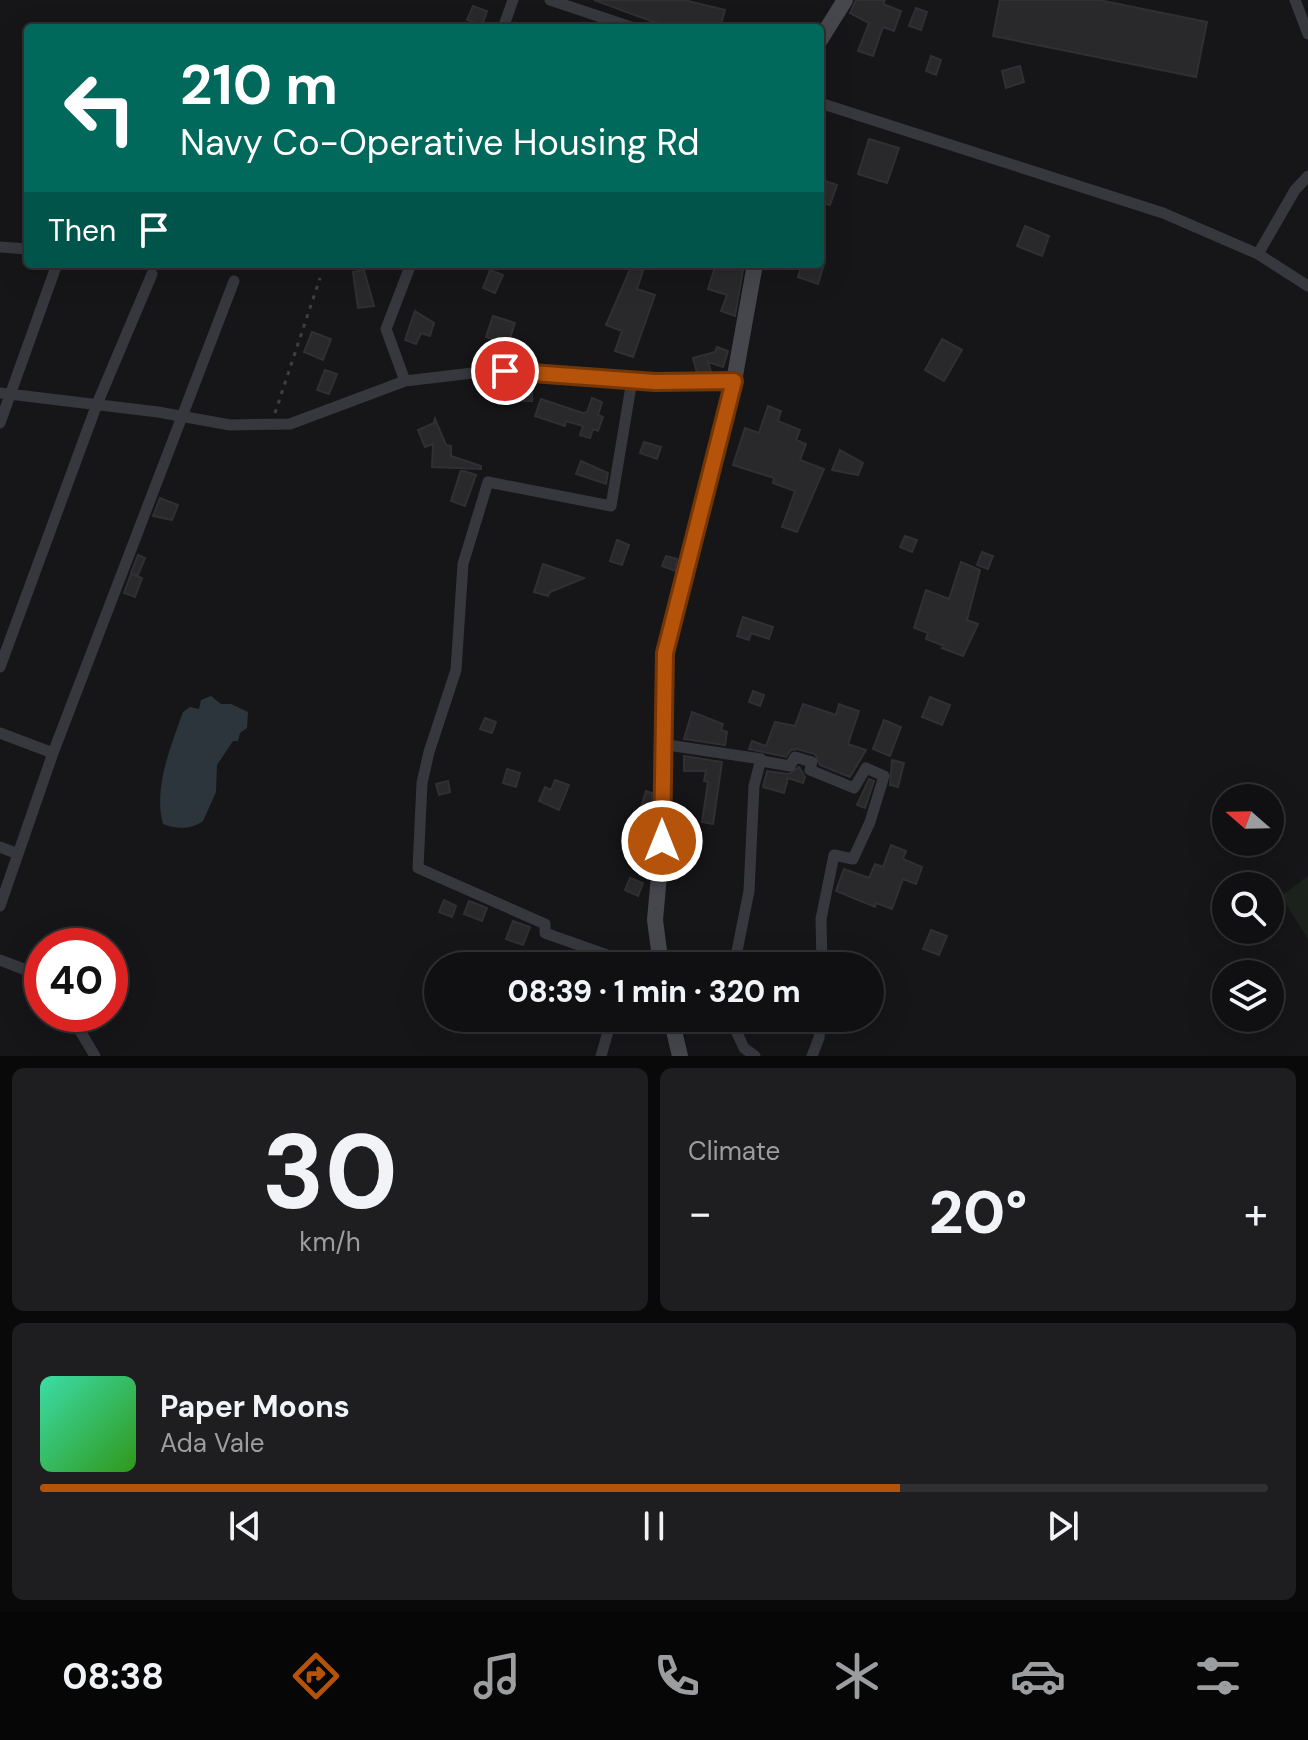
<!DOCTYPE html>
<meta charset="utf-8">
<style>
body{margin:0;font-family:"DM Sans",sans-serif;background:#1e1e20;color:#f1f3f6;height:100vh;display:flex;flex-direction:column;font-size:30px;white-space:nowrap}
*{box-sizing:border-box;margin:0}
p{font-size:26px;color:#9c9d9f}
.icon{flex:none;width:44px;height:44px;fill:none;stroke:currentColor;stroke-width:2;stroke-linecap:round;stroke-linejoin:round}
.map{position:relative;height:1056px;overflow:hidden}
.drawer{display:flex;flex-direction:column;gap:12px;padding:12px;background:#09090a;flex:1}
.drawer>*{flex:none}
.banner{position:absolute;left:24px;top:24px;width:800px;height:244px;border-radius:8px;box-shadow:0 8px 32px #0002,0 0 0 2px #303032;background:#00695c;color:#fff;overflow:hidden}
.needle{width:52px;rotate:290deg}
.fabs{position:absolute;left:1212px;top:784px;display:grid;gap:16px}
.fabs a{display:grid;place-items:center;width:72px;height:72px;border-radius:50%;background:#101012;box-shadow:0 8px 32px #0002,0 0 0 2px #303032;font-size:40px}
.speed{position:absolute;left:24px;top:928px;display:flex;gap:16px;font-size:40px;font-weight:700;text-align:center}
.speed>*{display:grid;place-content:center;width:104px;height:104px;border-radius:50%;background:#101012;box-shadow:0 8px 32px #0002,0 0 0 2px #303032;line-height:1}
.speed .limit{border:12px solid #d22;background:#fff;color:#111}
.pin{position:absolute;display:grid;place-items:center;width:68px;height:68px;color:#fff;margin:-34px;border:4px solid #fff;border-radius:50%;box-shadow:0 2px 8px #0007}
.me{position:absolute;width:88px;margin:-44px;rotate:0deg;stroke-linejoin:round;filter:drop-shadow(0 0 6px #0008)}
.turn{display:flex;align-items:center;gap:28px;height:168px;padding:0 24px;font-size:36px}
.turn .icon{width:104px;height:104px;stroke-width:2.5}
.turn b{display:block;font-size:56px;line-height:68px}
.then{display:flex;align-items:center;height:76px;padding:0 24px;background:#0003;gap:16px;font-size:30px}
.big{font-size:60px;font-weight:800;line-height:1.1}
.drawer .card{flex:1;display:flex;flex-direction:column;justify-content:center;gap:12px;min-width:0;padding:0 28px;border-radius:12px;background:#1e1e20}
.drawer .dial{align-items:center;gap:0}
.dial b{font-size:104px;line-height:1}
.song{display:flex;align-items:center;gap:24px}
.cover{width:96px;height:96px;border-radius:12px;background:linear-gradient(135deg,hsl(160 70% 55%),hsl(110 70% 35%))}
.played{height:8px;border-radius:4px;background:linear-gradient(90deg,#b45309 70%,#303032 70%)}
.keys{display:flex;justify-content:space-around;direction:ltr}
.heat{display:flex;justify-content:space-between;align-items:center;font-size:44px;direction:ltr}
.drawer .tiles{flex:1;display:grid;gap:12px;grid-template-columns:1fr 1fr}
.card:last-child{grid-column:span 2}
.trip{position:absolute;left:424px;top:952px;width:460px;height:80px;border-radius:40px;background:#101012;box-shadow:0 8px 32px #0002,0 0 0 2px #303032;font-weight:800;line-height:80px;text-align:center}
.tab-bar{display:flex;height:128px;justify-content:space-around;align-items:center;background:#060607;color:#9c9d9f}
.tab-bar .icon{width:56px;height:56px}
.tab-bar .on{color:#b45309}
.tab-bar b{font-size:36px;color:#f1f3f6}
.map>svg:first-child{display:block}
.green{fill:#1c231d}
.water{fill:#2c353c}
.building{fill:#29292c;stroke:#303034;stroke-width:2}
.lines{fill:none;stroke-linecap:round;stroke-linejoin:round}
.path{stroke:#3d3f44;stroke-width:3;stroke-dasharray:4 6;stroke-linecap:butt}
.street{stroke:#37383d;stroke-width:11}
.secondary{stroke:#45474d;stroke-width:16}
.route-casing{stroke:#753606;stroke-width:20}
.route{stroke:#b45309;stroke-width:14}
</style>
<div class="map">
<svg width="1308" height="1056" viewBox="0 0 1308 1056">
<rect width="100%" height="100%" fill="#161618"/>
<path class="green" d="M 1308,876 L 1308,939 L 1281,896 Z"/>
<path class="water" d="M 211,696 L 221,704 L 231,704 L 248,712 L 247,728 L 240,733 L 238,741 L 233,741 L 217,765 L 216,792 L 203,821 C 191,830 175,829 163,824 C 153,788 171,746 183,712 L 190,707 L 199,709 L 201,700 Z"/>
<path class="building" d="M 594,0 L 684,0 L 725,10 L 720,28 L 690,28 L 651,21 Z
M 856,0 L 885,0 L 883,4 L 901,11 L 894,31 L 883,27 L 873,56 L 858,51 L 869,23 L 850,13 Z
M 1000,0 L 1099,0 L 1207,22 L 1196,77 L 993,36 Z
M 473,6 L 487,11 L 482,25 L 467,20 Z
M 916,8 L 927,12 L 921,30 L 909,26 Z
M 931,56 L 941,60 L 936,75 L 926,71 Z
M 1020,66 L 1024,82 L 1006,88 L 1002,71 Z
M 869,139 L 899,148 L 887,183 L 858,174 Z
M 820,179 L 837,185 L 830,205 L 820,202 Z
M 1025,226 L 1049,236 L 1042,256 L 1017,246 Z
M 716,264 L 740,264 L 739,269 L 743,270 L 735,316 L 721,311 L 727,295 L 708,289 Z
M 802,264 L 824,264 L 818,284 L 798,277 Z
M 631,267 L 643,271 L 637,289 L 655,295 L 633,357 L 615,351 L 622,331 L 606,325 Z
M 364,270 L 374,306 L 358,308 L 353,272 Z
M 490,270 L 503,275 L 495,293 L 483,288 Z
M 415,311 L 434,323 L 430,336 L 421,333 L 416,344 L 405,340 Z
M 493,316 L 515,323 L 508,344 L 486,337 Z
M 312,332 L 331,339 L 323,360 L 304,352 Z
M 942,339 L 962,350 L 944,381 L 925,370 Z
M 717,347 L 728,351 L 723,367 L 708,362 L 711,372 L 697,373 L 693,358 L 715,352 Z
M 325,370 L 337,374 L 329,394 L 317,390 Z
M 511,384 L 532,384 L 532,401 L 511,401 Z
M 592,398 L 602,402 L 598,415 L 603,417 L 598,431 L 593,429 L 590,438 L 580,435 L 583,426 L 566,421 L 565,426 L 535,416 L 541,399 L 583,413 L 587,412 Z
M 768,406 L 781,411 L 778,421 L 800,430 L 796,440 L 806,444 L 800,460 L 824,469 L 797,532 L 782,527 L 795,491 L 773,483 L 774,478 L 733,465 L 745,428 L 759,433 Z
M 435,419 L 446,445 L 451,446 L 451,456 L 481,466 L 481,469 L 432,467 L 433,444 L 425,447 L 418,430 L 434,423 Z
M 644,442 L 661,447 L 657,459 L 640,453 Z
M 840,450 L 863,463 L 858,475 L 832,470 Z
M 581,461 L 608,473 L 606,484 L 576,474 Z
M 461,470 L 476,475 L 465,506 L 451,501 Z
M 160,498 L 178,505 L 172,520 L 153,516 Z
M 905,536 L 917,540 L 912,552 L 900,547 Z
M 617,540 L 629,545 L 622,565 L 610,561 Z
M 982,552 L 993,556 L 988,569 L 977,565 Z
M 138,555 L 145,558 L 138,575 L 131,573 Z
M 666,556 L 677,559 L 675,571 L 662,566 Z
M 961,562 L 980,570 L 967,620 L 978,624 L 963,656 L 942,648 L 944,646 L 926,639 L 928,633 L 914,628 L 926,590 L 949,599 Z
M 543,564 L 584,578 L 550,592 L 548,596 L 534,592 Z
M 131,574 L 142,578 L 135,597 L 124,593 Z
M 743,617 L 773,627 L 769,639 L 751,633 L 749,640 L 737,636 Z
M 753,691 L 764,695 L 760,706 L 749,702 Z
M 930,697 L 950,705 L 942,725 L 922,717 Z
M 803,704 L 836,715 L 839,704 L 859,711 L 848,744 L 866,750 L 850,777 L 820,765 L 815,754 L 797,749 L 791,750 L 786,757 L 749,749 L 752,741 L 766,746 L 775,722 L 795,726 Z
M 692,712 L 723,724 L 721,730 L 727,732 L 725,745 L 684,739 Z
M 485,718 L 496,722 L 492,733 L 480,729 Z
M 884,720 L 901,727 L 890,756 L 873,749 Z
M 684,756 L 722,762 L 713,824 L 702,822 L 708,782 L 704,781 L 706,771 L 684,771 Z
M 892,760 L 904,763 L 898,787 L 890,785 Z
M 799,767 L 805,777 L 803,783 L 788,778 L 784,793 L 763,787 L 767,771 L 789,774 Z
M 507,769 L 520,773 L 516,787 L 503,783 Z
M 869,779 L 874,781 L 865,808 L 857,805 Z
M 555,780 L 569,785 L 559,810 L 539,801 L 545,787 L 551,790 Z
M 448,781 L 450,792 L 439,795 L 436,784 Z
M 646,791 L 652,793 L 651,817 L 639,813 Z
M 891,845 L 906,851 L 903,859 L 922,867 L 916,884 L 903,879 L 892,909 L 876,903 L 875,907 L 836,891 L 844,869 L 869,878 L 875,864 L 883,867 Z
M 630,878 L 643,883 L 638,896 L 625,890 Z
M 444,900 L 456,906 L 452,917 L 439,912 Z
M 469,901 L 487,908 L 482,921 L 464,914 Z
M 513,921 L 530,927 L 523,945 L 506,939 Z
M 931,930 L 947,936 L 939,955 L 923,949 Z"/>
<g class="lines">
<path class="path" d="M 275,413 L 320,278"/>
<path class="street" d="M 550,0 L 634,28
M 1295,0 L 1308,34
M 503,28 L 513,0
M 820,103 L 1163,213 L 1258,254 L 1308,286
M 0,247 L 28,249
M 1258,254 L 1295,190 L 1308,176
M 632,380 L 611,506 L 488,482 L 463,564 L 456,670 L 429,752 L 422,783 L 418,868 L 545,924 L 545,933 L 638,966
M 405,381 L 386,329 L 411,264
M 0,393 L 158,412 L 230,425 L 290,424 L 405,381 L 481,372 L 529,370 L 655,382 L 734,381
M 0,423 L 57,264
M 0,667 L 97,404 L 152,274
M 0,733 L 53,753 L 234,281
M 661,744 L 761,759 L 754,786 L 749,891 L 734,966
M 761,761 L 790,766 L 795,757 L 812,762 L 810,770 L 854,788 L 866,768 L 884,776 L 870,822 L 853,859 L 834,855 L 821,919 L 822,966
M 0,847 L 18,854
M 0,906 L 53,753
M 0,960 L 34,973 L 42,981
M 698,966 L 703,966
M 70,1014 L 95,1056
M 730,1018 L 744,1048 L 755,1056
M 601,1056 L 612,1018
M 812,1056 L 819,1038 L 821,1018"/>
<path class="secondary" d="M 820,40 L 845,0
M 661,966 L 655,920 L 662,841 L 665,653 L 734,381 L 755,264
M 671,1018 L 680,1056"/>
</g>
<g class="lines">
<g class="route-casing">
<path id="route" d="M 505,371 L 655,382 L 734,381 L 665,653 L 662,841"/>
</g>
<use href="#route" class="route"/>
</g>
</svg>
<div class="fabs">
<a><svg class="needle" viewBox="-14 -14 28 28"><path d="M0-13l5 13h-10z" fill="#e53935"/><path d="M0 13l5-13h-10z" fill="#9c9d9f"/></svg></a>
<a><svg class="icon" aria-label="search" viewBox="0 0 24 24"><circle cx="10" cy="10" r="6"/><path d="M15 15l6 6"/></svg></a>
<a><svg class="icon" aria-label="layers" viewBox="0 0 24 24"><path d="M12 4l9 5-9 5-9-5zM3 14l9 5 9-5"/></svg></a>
</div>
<div class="speed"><div class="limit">40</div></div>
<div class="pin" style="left:505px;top:371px;background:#d93025"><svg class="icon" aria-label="arrive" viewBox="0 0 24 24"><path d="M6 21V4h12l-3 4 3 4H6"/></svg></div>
<svg class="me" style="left:662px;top:841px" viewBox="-20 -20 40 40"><circle r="17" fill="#b45309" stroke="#fff" stroke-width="3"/><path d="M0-11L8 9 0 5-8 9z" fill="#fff"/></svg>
<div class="trip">08:39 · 1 min · 320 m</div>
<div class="banner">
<div class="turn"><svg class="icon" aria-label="left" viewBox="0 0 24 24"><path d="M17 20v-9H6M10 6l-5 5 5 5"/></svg><div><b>210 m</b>Navy Co-Operative Housing Rd</div></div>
<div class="then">Then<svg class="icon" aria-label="arrive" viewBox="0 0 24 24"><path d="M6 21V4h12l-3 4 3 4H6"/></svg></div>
</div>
</div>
<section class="drawer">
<div class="tiles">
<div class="card dial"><b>30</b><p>km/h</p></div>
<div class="card"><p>Climate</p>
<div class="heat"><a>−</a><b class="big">20°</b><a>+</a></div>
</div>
<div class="card">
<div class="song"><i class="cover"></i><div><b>Paper Moons</b><p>Ada Vale</p></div></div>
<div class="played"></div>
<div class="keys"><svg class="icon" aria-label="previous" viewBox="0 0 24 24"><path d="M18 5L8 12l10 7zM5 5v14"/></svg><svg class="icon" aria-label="pause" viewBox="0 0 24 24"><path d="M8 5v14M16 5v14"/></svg><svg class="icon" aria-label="next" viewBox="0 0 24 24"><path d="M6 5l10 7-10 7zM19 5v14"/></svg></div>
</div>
</div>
</section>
<nav class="tab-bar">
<b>08:38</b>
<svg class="icon on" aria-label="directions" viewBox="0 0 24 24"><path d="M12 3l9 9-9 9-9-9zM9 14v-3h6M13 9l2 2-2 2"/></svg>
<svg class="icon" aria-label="music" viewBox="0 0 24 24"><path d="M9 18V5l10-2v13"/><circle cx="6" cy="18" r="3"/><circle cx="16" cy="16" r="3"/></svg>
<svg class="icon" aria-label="phone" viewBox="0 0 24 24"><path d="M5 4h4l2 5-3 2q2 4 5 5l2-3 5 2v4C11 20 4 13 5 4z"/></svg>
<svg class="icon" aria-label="climate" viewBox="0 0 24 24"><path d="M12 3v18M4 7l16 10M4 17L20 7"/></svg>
<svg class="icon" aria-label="car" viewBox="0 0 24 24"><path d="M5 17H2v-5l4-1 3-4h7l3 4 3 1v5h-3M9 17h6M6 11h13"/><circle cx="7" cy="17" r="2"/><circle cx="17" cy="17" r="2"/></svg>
<svg class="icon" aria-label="filters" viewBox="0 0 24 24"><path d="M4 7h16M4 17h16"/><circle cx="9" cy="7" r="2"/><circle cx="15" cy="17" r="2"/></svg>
</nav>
